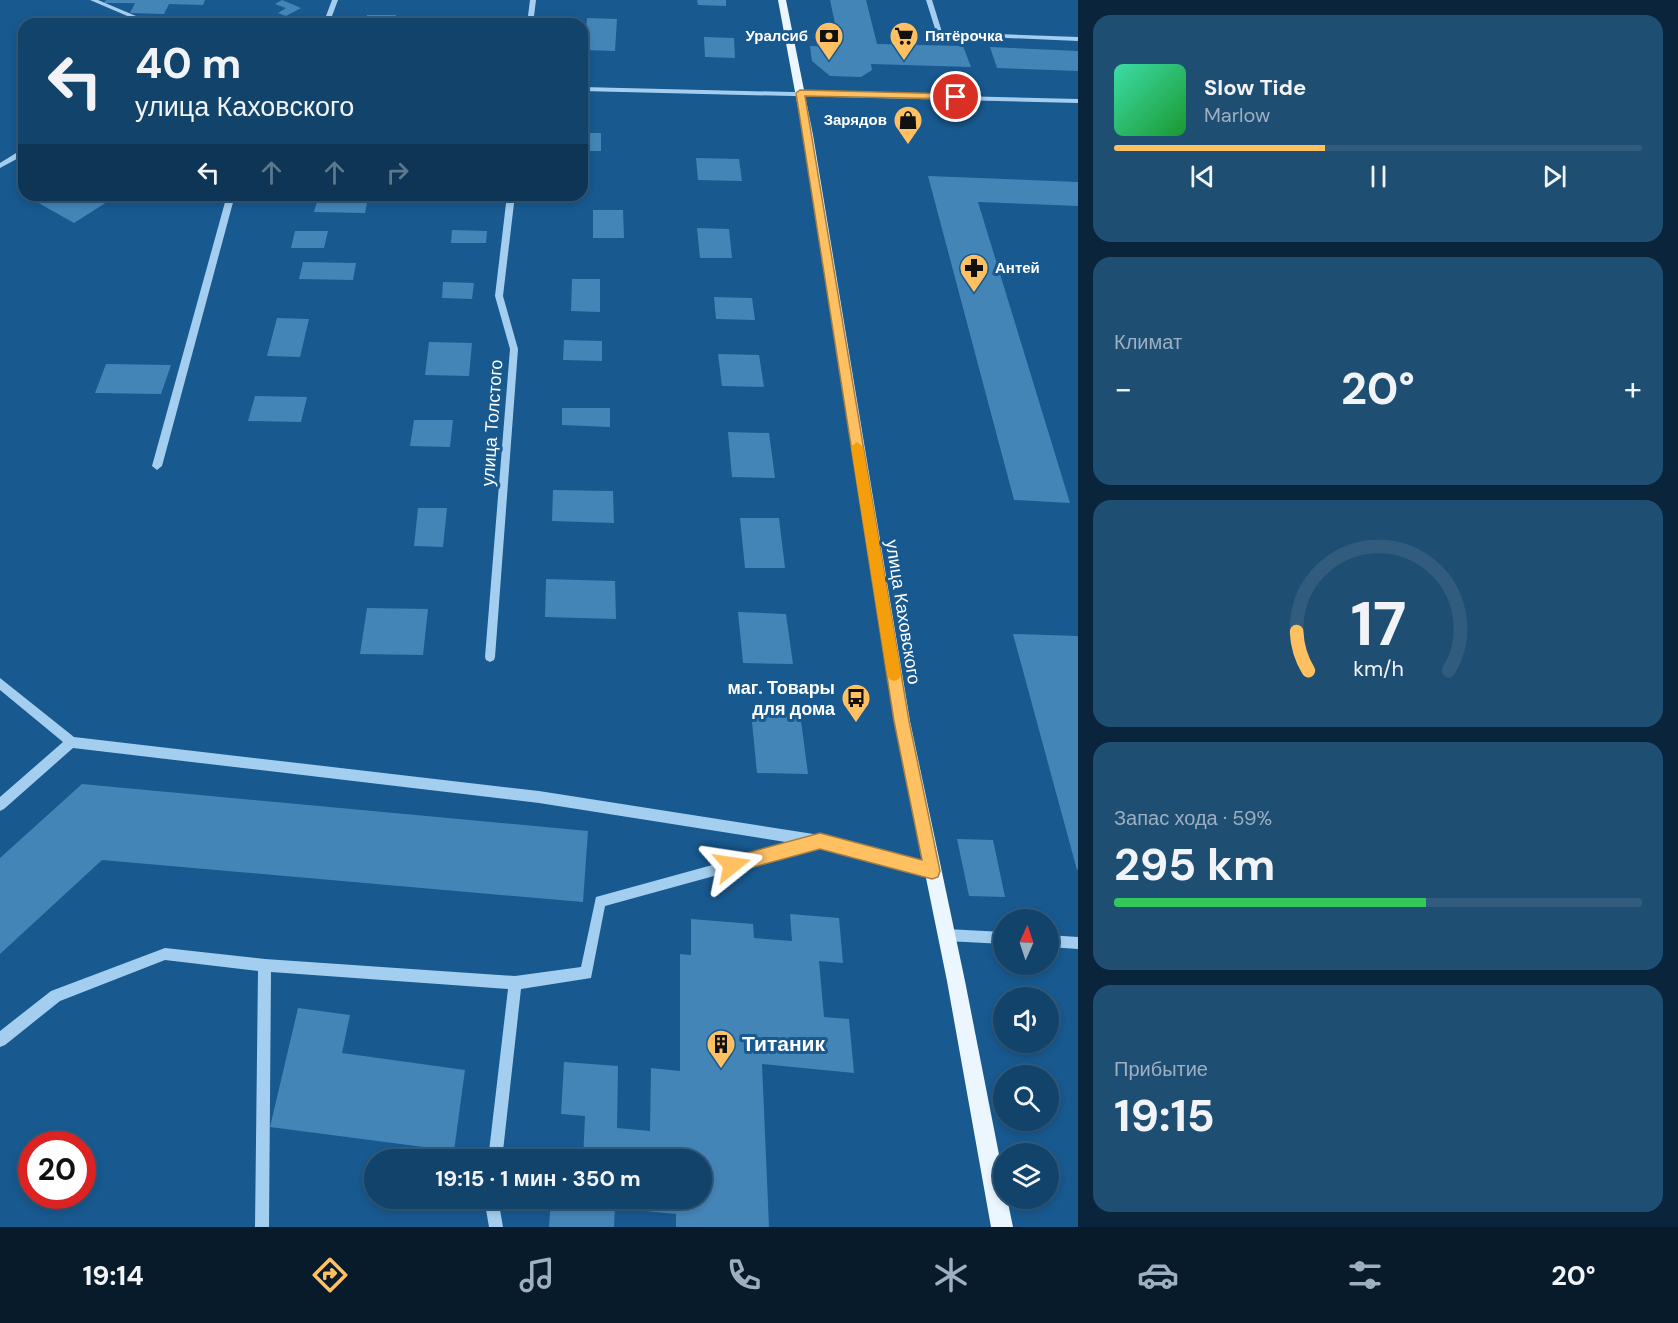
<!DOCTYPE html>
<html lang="ru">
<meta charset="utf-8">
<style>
body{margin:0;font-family:"DM Sans",sans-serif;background:#1f4e73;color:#f1f3f6;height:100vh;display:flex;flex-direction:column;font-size:22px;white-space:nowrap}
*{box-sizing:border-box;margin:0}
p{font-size:20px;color:#9cb0c1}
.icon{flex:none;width:33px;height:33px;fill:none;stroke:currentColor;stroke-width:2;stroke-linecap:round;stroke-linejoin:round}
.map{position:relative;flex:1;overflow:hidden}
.drawer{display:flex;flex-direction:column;gap:15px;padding:15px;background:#0a253b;width:600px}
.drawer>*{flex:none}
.hud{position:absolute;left:18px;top:18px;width:570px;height:183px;border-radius:18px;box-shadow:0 3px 9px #0003,0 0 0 2px #315c7e;background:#12436b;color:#f1f3f6;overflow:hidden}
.needle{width:39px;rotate:3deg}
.tools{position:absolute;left:993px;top:909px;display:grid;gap:12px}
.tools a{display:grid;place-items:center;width:66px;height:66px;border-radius:50%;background:#12436b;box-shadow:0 3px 9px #0003,0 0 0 2px #315c7e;font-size:30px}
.speed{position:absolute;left:18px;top:1131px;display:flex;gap:12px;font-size:30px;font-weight:700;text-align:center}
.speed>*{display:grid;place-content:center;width:78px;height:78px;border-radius:50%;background:#12436b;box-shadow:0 3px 9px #0003,0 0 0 2px #315c7e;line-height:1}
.speed .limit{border:9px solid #d22;background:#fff;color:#111}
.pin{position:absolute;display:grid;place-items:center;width:51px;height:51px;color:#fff;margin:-26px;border:3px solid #fff;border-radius:50%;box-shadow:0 2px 6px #0007}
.me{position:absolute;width:66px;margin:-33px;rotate:75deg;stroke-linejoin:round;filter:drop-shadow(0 0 4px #0008)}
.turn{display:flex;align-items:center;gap:21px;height:126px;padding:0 18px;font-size:27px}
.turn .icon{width:78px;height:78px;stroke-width:2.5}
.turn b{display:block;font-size:42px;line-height:51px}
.lanes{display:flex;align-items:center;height:57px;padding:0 18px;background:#0003;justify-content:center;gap:30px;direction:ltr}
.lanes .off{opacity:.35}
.big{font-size:45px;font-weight:700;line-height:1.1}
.drawer .tile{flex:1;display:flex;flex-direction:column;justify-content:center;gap:9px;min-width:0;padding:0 21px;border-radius:18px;background:#1f4e73}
.drawer .dial{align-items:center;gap:0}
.dial svg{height:156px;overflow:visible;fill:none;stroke:#315c7e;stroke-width:7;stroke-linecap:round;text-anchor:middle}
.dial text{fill:#f1f3f6;stroke:none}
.song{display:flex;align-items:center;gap:18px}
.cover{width:72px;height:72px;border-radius:9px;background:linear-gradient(135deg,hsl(160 70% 55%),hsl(130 70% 35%))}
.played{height:6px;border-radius:3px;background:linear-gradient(90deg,#ffc062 40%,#315c7e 40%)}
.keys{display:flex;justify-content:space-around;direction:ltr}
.heat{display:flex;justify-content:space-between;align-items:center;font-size:33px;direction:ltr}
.charge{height:9px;border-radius:4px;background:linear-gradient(90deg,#34c759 59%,#315c7e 0)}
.trip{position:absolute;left:364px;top:1149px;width:348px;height:60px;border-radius:30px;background:#12436b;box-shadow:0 3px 9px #0003,0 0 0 2px #315c7e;font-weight:700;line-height:60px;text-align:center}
.tabs{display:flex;height:96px;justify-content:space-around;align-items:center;background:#071b2b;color:#9cb0c1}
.tabs .icon{width:42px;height:42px}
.tabs .selected{color:#ffc062}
.tabs b{font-size:27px;color:#f1f3f6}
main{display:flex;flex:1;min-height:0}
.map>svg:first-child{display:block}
.building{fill:#4485b8}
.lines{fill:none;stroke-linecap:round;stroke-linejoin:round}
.minor{fill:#a4ceef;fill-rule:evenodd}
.major{fill:#ecf6ff;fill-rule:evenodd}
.route{fill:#ffc062;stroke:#a67d40;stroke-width:1.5}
.slow{fill:#f59e0b}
.labels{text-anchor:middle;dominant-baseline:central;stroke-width:6;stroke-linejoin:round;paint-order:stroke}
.far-poi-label{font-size:15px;font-weight:bold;fill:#fff;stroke:#18598f;text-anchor:end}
.street-label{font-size:18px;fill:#fff;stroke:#18598f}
.poi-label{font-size:18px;font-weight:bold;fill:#fff;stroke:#18598f;text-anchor:end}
.near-poi-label{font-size:21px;font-weight:bold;fill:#fff;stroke:#18598f;text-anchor:start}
</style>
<main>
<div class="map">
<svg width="1078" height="1227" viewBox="0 0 1078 1227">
<rect width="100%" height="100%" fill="#18598f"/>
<path class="building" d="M 106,0 L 205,0 L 203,5 L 169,4 L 164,14 L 130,13 L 135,3 L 104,3 Z
M 282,0 L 301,8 L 286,16 L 278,13 L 286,8 L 275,4 Z
M 697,0 L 726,0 L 726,6 L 698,5 Z
M 830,0 L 866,0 L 877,44 L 963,46 L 971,67 L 871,64 L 872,70 L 861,77 L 830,76 L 812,61 L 810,46 L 840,47 Z
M 367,15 L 396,15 L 394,24 L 364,24 Z
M 587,18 L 617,19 L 615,51 L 584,50 Z
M 704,37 L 734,38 L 735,58 L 705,57 Z
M 990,47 L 1078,51 L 1078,71 L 997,68 Z
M 582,133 L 601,133 L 601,151 L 582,151 Z
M 696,158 L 739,159 L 742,181 L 698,180 Z
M 928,176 L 1078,182 L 1078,206 L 978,202 L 1070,503 L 1014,500 Z
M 46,195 L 118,195 L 74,223 L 35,201 Z
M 318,198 L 368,198 L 365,213 L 314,212 Z
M 593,210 L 623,210 L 624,238 L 593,238 Z
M 697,228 L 729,229 L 732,258 L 700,258 Z
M 452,230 L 487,231 L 486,243 L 451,243 Z
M 295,231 L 328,231 L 324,248 L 291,248 Z
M 303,262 L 356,263 L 353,280 L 299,279 Z
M 572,279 L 600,279 L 600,312 L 571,311 Z
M 443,282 L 474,283 L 472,299 L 442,298 Z
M 714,297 L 752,298 L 755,320 L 716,319 Z
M 277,318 L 309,319 L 300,357 L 267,356 Z
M 564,340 L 602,341 L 602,361 L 563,360 Z
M 429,342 L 472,343 L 469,376 L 425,375 Z
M 718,354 L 759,355 L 764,387 L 722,386 Z
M 106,364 L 171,365 L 161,394 L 95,393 Z
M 255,396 L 307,397 L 301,422 L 248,421 Z
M 562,408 L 610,408 L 610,427 L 562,425 Z
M 414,420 L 453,420 L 450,447 L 410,446 Z
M 728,432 L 769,433 L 775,478 L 732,477 Z
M 553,490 L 613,491 L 614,523 L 552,521 Z
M 418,508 L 447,508 L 443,547 L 414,546 Z
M 740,518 L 779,518 L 785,568 L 745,568 Z
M 546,579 L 615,581 L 616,619 L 545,617 Z
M 367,608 L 428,609 L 423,655 L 360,654 Z
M 738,612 L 786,614 L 793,664 L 743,663 Z
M 1013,634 L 1078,636 L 1078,869 L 1077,870 Z
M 751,712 L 800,713 L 808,774 L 757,773 Z
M 82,784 L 588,831 L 583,902 L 102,860 L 0,954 L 0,858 Z
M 957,839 L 993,840 L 1005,897 L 969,896 Z
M 790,914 L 839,918 L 843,963 L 819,961 L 824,1017 L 849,1019 L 854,1073 L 762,1064 L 769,1227 L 676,1227 L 676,1214 L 615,1208 L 614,1227 L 549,1227 L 551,1198 L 702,1198 L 702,1160 L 583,1160 L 585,1116 L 561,1114 L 564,1062 L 618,1066 L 617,1128 L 650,1131 L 651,1068 L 680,1071 L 680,954 L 691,955 L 691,919 L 753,924 L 754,938 L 792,941 Z
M 298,1008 L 350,1015 L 342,1053 L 465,1070 L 454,1151 L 270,1127 Z"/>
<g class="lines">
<path class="minor" d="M 90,0 L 98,0 L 155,24 L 146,24 Z
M 332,0 L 338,0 L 329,24 L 323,24 Z
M 530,0 L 536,0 L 533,24 L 527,24 Z
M 926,0 L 932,0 L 942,32 L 1078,37 L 1078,41 L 937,35 Z
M 582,87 L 1078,99 L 1078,103 L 582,91 Z
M 21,150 L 24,150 L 24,155 L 0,168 L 0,163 Z
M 227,195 L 235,195 L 162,466 L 157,470 L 152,466 Z
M 507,195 L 515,195 L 503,296 L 518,349 L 495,657 L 494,660 L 490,662 L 486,660 L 485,657 L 510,349 L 495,296 Z
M 0,678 L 74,737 L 539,791 L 820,835 L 932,865 L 936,867 L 938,871 L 936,875 L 932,877 L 820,847 L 605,906 L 591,978 L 521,989 L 502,1160 L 488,1160 L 508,989 L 271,972 L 269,1227 L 255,1227 L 258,971 L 165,960 L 60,1001 L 5,1045 L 0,1047 L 0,1031 L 51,991 L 165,948 L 265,959 L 515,976 L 581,967 L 596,897 L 792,843 L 539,803 L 73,748 L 4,809 L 0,811 L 0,797 L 63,742 L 0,690 Z
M 946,929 L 1004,932 L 1004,944 L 946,941 L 941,940 L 940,935 L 941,930 Z
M 1048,935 L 1078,937 L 1078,949 L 1048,947 Z
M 484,1198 L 498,1198 L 503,1227 L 489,1227 Z"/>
<path class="major" d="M 778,0 L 786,0 L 813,135 L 910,721 L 965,981 L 1004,1180 L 1004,1198 L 1007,1198 L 1013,1227 L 991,1227 L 947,981 L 894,721 L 803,135 Z"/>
</g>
<path class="route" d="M 800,90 L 956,94 L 961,97 L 956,99 L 805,96 L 909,721 L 940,871 L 938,877 L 932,879 L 820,849 L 732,873 L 727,871 L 724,865 L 727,859 L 732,857 L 820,833 L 922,860 L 894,721 L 796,93 Z"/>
<path class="slow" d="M 857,442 L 863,447 L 901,674 L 899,679 L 894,681 L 889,679 L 887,674 L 851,447 Z"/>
<defs>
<g id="bank-pin" transform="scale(1.5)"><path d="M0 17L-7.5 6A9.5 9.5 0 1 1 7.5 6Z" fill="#ffc062" stroke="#18598f"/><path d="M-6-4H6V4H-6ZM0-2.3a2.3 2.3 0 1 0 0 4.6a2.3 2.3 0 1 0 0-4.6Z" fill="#111"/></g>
<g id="supermarket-pin" transform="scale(1.5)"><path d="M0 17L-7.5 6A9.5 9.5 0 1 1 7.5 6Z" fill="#ffc062" stroke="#18598f"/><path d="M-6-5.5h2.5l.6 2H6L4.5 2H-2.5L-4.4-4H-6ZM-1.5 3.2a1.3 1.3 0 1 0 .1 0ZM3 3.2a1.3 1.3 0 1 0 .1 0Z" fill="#111"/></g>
<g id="shop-pin" transform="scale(1.5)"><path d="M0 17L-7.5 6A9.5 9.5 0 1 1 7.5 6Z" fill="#ffc062" stroke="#18598f"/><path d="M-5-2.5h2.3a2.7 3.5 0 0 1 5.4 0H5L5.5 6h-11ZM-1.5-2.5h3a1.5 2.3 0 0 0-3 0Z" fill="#111"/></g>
<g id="pharmacy-pin" transform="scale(1.5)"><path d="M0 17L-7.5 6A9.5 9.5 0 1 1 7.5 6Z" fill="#ffc062" stroke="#18598f"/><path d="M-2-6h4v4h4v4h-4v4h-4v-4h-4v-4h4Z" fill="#111"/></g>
<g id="bus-pin" transform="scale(1.5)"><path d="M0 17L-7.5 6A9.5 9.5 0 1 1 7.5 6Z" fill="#ffc062" stroke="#18598f"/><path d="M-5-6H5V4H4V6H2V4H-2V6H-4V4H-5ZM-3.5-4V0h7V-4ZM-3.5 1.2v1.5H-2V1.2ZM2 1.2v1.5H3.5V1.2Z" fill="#111"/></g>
<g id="building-pin" transform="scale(1.5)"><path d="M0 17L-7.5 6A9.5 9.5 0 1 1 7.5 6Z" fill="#ffc062" stroke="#18598f"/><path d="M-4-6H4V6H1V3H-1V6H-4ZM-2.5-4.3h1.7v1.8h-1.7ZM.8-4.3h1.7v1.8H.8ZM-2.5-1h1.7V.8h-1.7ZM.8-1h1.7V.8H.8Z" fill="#111"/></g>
</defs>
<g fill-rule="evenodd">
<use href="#bank-pin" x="829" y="36"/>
<use href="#supermarket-pin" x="904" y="36"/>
<use href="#shop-pin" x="908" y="120"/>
<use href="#pharmacy-pin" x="974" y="268"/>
<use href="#bus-pin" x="856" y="698"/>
<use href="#building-pin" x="721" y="1044"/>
</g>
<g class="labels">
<g class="far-poi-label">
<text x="808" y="36">Уралсиб</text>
<text x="925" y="36" text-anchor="start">Пятёрочка</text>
<text x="887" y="120">Зарядов</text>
<text x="995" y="268" text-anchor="start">Антей</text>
</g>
<g class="street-label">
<text transform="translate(492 423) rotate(-86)">улица Толстого</text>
<text transform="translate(903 612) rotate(81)">улица Каховского</text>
</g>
<g class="poi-label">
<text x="835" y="688">маг. Товары<tspan x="835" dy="21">для дома</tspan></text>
</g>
<g class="near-poi-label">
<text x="742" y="1044">Титаник</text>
</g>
</g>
</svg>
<div class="tools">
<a><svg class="needle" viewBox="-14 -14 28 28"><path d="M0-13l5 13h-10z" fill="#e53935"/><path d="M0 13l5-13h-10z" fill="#9cb0c1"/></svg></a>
<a><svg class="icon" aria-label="sound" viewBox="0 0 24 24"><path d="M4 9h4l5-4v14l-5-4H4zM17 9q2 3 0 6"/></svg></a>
<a><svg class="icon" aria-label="search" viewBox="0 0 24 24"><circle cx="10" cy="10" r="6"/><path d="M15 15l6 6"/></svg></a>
<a><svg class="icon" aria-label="layers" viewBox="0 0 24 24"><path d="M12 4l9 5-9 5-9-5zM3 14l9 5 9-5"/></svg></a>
</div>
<div class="speed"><div class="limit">20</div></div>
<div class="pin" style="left:956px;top:97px;background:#d93025"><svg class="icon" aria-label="arrive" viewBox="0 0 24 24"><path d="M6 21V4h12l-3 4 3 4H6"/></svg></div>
<svg class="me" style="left:732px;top:865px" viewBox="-20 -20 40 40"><path d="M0-17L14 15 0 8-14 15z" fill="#ffc062" stroke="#fff" stroke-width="4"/></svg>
<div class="trip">19:15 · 1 мин · 350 m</div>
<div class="hud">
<div class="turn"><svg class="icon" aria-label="left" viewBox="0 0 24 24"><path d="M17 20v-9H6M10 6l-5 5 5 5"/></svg><div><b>40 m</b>улица Каховского</div></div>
<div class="lanes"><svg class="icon" aria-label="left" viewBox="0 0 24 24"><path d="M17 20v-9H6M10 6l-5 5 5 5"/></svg><svg class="icon off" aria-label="ahead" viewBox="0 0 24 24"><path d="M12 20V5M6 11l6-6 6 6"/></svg><svg class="icon off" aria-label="ahead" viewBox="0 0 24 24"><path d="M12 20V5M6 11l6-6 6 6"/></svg><svg class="icon off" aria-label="right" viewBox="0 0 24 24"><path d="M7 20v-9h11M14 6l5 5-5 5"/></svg></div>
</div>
</div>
<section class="drawer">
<div class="tile">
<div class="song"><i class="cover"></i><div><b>Slow Tide</b><p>Marlow</p></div></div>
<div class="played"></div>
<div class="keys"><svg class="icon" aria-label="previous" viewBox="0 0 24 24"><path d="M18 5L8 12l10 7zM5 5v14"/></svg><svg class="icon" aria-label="pause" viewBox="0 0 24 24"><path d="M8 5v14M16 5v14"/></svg><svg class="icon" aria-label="next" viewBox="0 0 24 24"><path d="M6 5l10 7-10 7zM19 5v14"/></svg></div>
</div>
<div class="tile"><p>Климат</p>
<div class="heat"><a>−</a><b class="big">20°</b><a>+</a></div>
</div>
<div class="tile dial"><svg viewBox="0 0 100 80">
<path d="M14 69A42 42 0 1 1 86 69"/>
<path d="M14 69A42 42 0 0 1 8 49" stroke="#ffc062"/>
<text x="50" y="56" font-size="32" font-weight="700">17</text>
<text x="50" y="72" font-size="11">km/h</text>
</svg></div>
<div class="tile"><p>Запас хода · 59%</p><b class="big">295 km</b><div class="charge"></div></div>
<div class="tile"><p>Прибытие</p><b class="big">19:15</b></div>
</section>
</main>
<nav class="tabs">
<b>19:14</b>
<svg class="icon selected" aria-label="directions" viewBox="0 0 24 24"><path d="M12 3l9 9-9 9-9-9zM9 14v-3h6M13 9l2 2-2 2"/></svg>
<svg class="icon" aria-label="music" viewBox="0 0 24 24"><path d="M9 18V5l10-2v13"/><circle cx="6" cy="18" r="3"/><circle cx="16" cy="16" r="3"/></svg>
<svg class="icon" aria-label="phone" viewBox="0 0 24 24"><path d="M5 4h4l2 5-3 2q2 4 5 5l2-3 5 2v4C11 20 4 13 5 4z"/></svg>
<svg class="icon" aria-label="climate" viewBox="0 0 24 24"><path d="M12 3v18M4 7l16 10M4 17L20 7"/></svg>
<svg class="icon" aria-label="car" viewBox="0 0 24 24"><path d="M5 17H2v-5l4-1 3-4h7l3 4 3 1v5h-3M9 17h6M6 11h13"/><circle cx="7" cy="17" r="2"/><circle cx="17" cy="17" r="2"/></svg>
<svg class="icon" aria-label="filters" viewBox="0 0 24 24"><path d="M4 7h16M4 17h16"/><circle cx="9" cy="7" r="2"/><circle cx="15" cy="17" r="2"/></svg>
<b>20°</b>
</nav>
